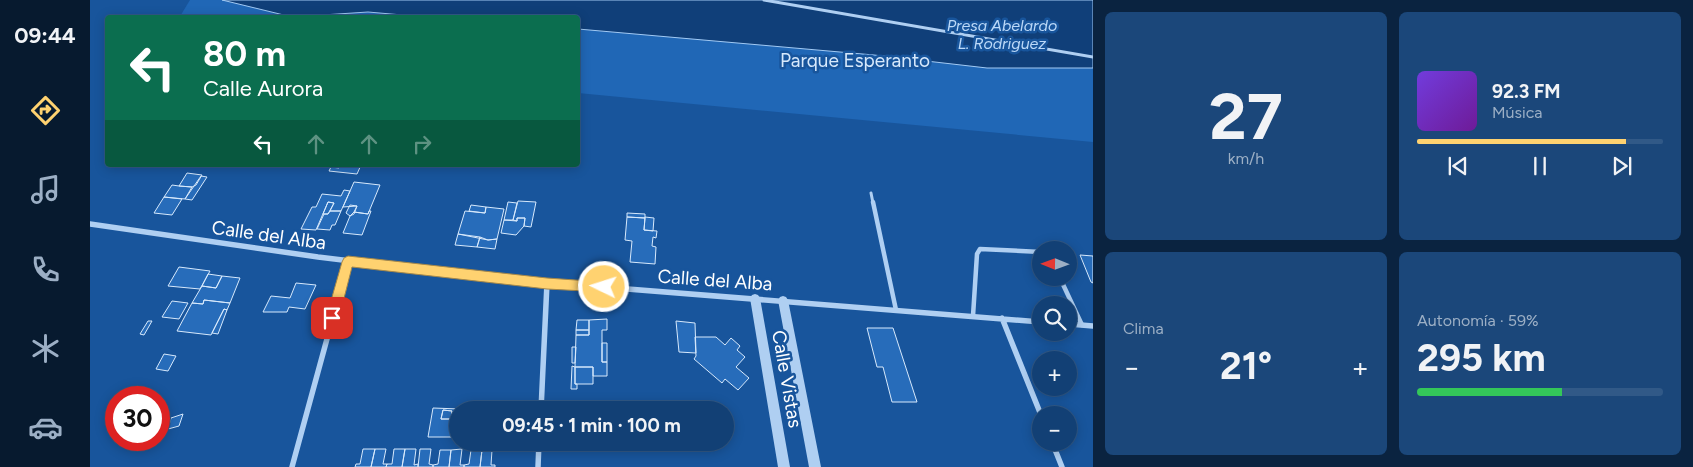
<!DOCTYPE html>
<html lang="es">
<meta charset="utf-8">
<style>
body{margin:0;font-family:Figtree,sans-serif;background:#1b477a;color:#f1f3f6;height:100vh;display:flex;flex-direction:column;font-size:19px;white-space:nowrap}
*{box-sizing:border-box;margin:0}
p{font-size:16px;color:#9cafc5}
.icon{flex:none;width:28px;height:28px;fill:none;stroke:currentColor;stroke-width:2;stroke-linecap:round;stroke-linejoin:round}
.map{position:relative;flex:1;overflow:hidden}
.side{display:flex;flex-direction:column;gap:12px;padding:12px;background:#0a2340;width:600px}
.side>*{flex:none}
.guide{position:absolute;left:15px;top:15px;width:475px;height:152px;border-radius:5px;box-shadow:0 2px 12px #0003,0 0 0 1px #315987;background:#0b6e4f;color:#fff;overflow:hidden}
.needle{width:32px;rotate:271deg}
.controls{position:absolute;left:942px;top:241px;display:grid;gap:10px}
.controls a{display:grid;place-items:center;width:45px;height:45px;border-radius:50%;background:#124075;box-shadow:0 2px 12px #0003,0 0 0 1px #315987;font-size:25px}
.speed{position:absolute;left:15px;top:386px;display:flex;gap:10px;font-size:25px;font-weight:700;text-align:center}
.speed>*{display:grid;place-content:center;width:65px;height:65px;border-radius:50%;background:#124075;box-shadow:0 2px 12px #0003,0 0 0 1px #315987;line-height:1}
.speed .limit{border:8px solid #d22;background:#fff;color:#111}
.pin{position:absolute;display:grid;place-items:center;width:42px;height:42px;color:#fff;margin:-21px;border-radius:10px;box-shadow:0 2px 8px #0006}
.me{position:absolute;width:55px;margin:-28px;rotate:274deg;stroke-linejoin:round;filter:drop-shadow(0 0 4px #0008)}
.turn{display:flex;align-items:center;gap:18px;height:105px;padding:0 15px;font-size:22px}
.turn .icon{width:65px;height:65px;stroke-width:2.5}
.turn b{display:block;font-size:35px;line-height:42px}
.lanes{display:flex;align-items:center;height:48px;padding:0 15px;background:#0003;justify-content:center;gap:25px;direction:ltr}
.lanes .off{opacity:.35}
.big{font-size:38px;font-weight:700;line-height:1.1}
.side .tile{flex:1;display:flex;flex-direction:column;justify-content:center;gap:8px;min-width:0;padding:0 18px;border-radius:8px;background:#1b477a}
.side .dial{align-items:center;gap:0}
.dial b{font-size:65px;line-height:1}
.song{display:flex;align-items:center;gap:15px}
.cover{width:60px;height:60px;border-radius:8px;background:linear-gradient(135deg,hsl(260 70% 55%),hsl(280 70% 35%))}
.played{height:5px;border-radius:2px;background:linear-gradient(90deg,#ffd270 85%,#315987 85%)}
.keys{display:flex;justify-content:space-around;direction:ltr}
.heat{display:flex;justify-content:space-between;align-items:center;font-size:28px;direction:ltr}
.charge{height:8px;border-radius:4px;background:linear-gradient(90deg,#34c759 59%,#315987 0)}
.side .tiles{flex:1;display:grid;gap:12px;grid-template-columns:repeat(2,1fr)}
.trip{position:absolute;left:359px;top:401px;width:285px;height:50px;border-radius:25px;background:#124075;box-shadow:0 2px 12px #0003,0 0 0 1px #315987;font-weight:700;line-height:50px;text-align:center}
main{display:flex;flex:1;min-height:0}
.menu{display:flex;flex-direction:column;width:90px;justify-content:space-around;align-items:center;background:#071a2f;color:#9cafc5}
.menu .icon{width:35px;height:35px}
.menu .on{color:#ffd270}
.menu b{font-size:22px;color:#f1f3f6}
.map>svg:first-child{display:block}
.green{fill:#2067b6}
.water{fill:#103f79;stroke:#a2caf4}
.building{fill:#276cba;stroke:#d7e9fc;fill-rule:evenodd}
.lines{fill:none;stroke-linecap:round;stroke-linejoin:round}
.service-far1{stroke:#afcff2;stroke-width:3}
.service{stroke:#afcff2;stroke-width:4.5}
.minor{stroke:#afcff2;stroke-width:5.5}
.tertiary{fill:#afcff2;fill-rule:evenodd}
.route{fill:#ffd270;stroke:#a68849}
.labels{text-anchor:middle;dominant-baseline:central;stroke-width:5;stroke-linejoin:round;paint-order:stroke}
.far-water-label{font-size:16px;font-style:italic;fill:#bcd9f8;stroke:#18559c}
.park-label{font-size:19px;fill:#d7e9fc;stroke:#18559c}
.street-label{font-size:19px;fill:#fff;stroke:#18559c}
</style>
<main>
<nav class="menu">
<b>09:44</b>
<svg class="icon on" aria-label="directions" viewBox="0 0 24 24"><path d="M12 3l9 9-9 9-9-9zM9 14v-3h6M13 9l2 2-2 2"/></svg>
<svg class="icon" aria-label="music" viewBox="0 0 24 24"><path d="M9 18V5l10-2v13"/><circle cx="6" cy="18" r="3"/><circle cx="16" cy="16" r="3"/></svg>
<svg class="icon" aria-label="phone" viewBox="0 0 24 24"><path d="M5 4h4l2 5-3 2q2 4 5 5l2-3 5 2v4C11 20 4 13 5 4z"/></svg>
<svg class="icon" aria-label="climate" viewBox="0 0 24 24"><path d="M12 3v18M4 7l16 10M4 17L20 7"/></svg>
<svg class="icon" aria-label="car" viewBox="0 0 24 24"><path d="M5 17H2v-5l4-1 3-4h7l3 4 3 1v5h-3M9 17h6M6 11h13"/><circle cx="7" cy="17" r="2"/><circle cx="17" cy="17" r="2"/></svg>
</nav>
<div class="map">
<svg width="1003" height="467" viewBox="0 0 1003 467">
<rect width="100%" height="100%" fill="#18559c"/>
<path class="green" d="M 100,0 L 770,0 L 1003,39 L 1003,142 L 488,93 L 488,18 L 89,18 Z"/>
<path class="water" d="M 132,0 L 1003,0 L 1003,68 L 897,68 L 784,55 L 488,29 L 488,18 L 347,18 L 278,12 L 202,17 Z"/>
<path class="building" d="M 251,165 L 271,165 L 267,174 L 239,171 L 241,167 L 249,168 Z
M 97,173 L 112,175 L 106,185 L 102,187 L 89,186 Z
M 111,176 L 117,177 L 102,200 L 95,199 Z
M 264,182 L 290,185 L 278,214 L 264,212 L 267,206 L 253,207 Z
M 82,185 L 89,186 L 102,187 L 95,199 L 74,197 Z
M 254,190 L 260,191 L 251,211 L 240,211 L 244,203 L 238,202 L 226,230 L 211,229 L 222,207 L 226,207 L 232,194 L 251,196 Z
M 74,197 L 92,199 L 82,215 L 64,213 Z
M 428,201 L 446,202 L 441,227 L 434,226 L 435,218 L 427,218 L 427,221 L 423,220 Z
M 238,202 L 244,203 L 238,214 L 233,214 Z
M 418,202 L 427,203 L 423,220 L 414,220 Z
M 260,205 L 267,206 L 264,214 L 260,216 L 256,213 Z
M 381,205 L 396,207 L 395,213 L 379,211 Z
M 396,207 L 414,209 L 407,239 L 398,240 L 368,234 L 375,211 L 395,213 Z
M 240,211 L 251,211 L 245,225 L 242,225 L 240,230 L 227,229 L 234,214 L 238,214 Z
M 279,211 L 281,211 L 272,235 L 253,233 L 260,216 L 264,212 L 278,214 Z
M 537,213 L 555,214 L 555,218 L 537,217 Z
M 537,217 L 555,218 L 554,230 L 567,231 L 566,238 L 563,237 L 562,246 L 566,247 L 565,264 L 540,262 L 542,241 L 535,240 Z
M 555,217 L 564,218 L 563,231 L 554,230 Z
M 427,218 L 435,218 L 434,226 L 426,235 L 411,233 L 414,220 L 427,221 Z
M 368,234 L 390,237 L 387,247 L 365,245 Z
M 390,237 L 398,240 L 407,239 L 405,249 L 387,247 Z
M 990,255 L 1003,256 L 1003,283 L 1001,282 Z
M 89,267 L 120,271 L 110,289 L 78,286 Z
M 118,274 L 132,276 L 126,288 L 112,286 Z
M 132,276 L 150,278 L 140,303 L 114,300 L 113,304 L 102,303 L 112,286 L 126,288 Z
M 206,283 L 226,285 L 215,309 L 199,307 L 197,312 L 173,312 L 181,296 L 200,298 Z
M 114,300 L 140,303 L 137,310 L 134,309 L 121,335 L 87,331 L 102,303 L 113,304 Z
M 82,301 L 98,303 L 89,319 L 72,317 Z
M 134,309 L 137,310 L 128,334 L 122,333 Z
M 517,319 L 517,330 L 512,330 L 512,362 L 517,362 L 517,376 L 503,376 L 503,367 L 485,367 L 486,335 L 499,335 L 499,320 Z
M 487,320 L 499,320 L 499,330 L 486,330 Z
M 58,321 L 62,321 L 54,335 L 50,334 Z
M 586,321 L 605,323 L 606,353 L 589,352 Z
M 777,328 L 803,328 L 827,402 L 802,402 L 793,367 L 787,367 Z
M 486,330 L 499,330 L 499,335 L 486,335 Z
M 605,337 L 626,337 L 635,345 L 641,338 L 650,346 L 647,350 L 655,357 L 646,367 L 659,378 L 648,390 L 635,379 L 632,383 L 604,359 L 606,356 Z
M 512,343 L 517,343 L 517,362 L 512,362 Z
M 482,347 L 486,347 L 485,363 L 482,363 Z
M 74,354 L 86,356 L 78,371 L 66,369 Z
M 482,366 L 485,367 L 485,384 L 487,384 L 487,389 L 481,389 Z
M 485,367 L 503,367 L 503,384 L 485,384 Z
M 343,408 L 370,409 L 368,410 L 366,437 L 338,437 ZM 353,410 L 362,411 L 361,419 L 351,419 Z
M 522,408 L 560,408 L 560,410 L 522,410 Z
M 353,410 L 362,411 L 361,419 L 351,419 Z
M 93,414 L 89,426 L 78,429 L 81,418 Z
M 273,449 L 285,449 L 281,467 L 265,467 L 266,464 L 270,464 Z
M 285,449 L 296,449 L 293,464 L 297,464 L 296,467 L 281,467 Z
M 304,449 L 315,449 L 312,467 L 296,467 L 297,464 L 302,464 Z
M 315,449 L 326,449 L 324,465 L 328,464 L 328,467 L 312,467 Z
M 330,449 L 341,449 L 339,464 L 343,465 L 343,467 L 328,467 Z
M 372,449 L 370,465 L 374,465 L 374,467 L 359,467 L 361,450 Z
M 350,450 L 361,450 L 359,467 L 343,467 L 343,465 L 348,464 Z
M 381,450 L 392,450 L 390,467 L 374,467 L 374,465 L 379,464 Z
M 392,450 L 402,450 L 401,465 L 405,465 L 405,467 L 390,467 Z"/>
<g class="lines">
<path class="service-far1" d="M 674,0 L 1003,57
M 781,193 L 783,203"/>
<path class="service" d="M 783,202 L 806,310
M 970,278 L 992,325
M 883,316 L 887,254 L 890,249 L 951,252"/>
<path class="minor" d="M 0,224 L 228,257 L 400,278 L 951,322
M 912,318 L 951,415
M 979,324 L 1003,326
M 451,410 L 457,283
M 962,442 L 972,467
M 202,467 L 258,262
M 448,467 L 449,442"/>
<path class="tertiary" d="M 665,294 L 668,295 L 670,298 L 700,467 L 688,467 L 660,298 L 662,295 Z
M 693,296 L 696,297 L 698,300 L 731,467 L 719,467 L 688,300 L 690,297 Z"/>
</g>
<path class="route" d="M 258,256 L 457,278 L 514,282 L 518,283 L 520,287 L 518,291 L 514,292 L 457,289 L 262,267 L 249,318 L 247,322 L 242,323 L 238,322 L 236,318 L 252,262 L 254,258 Z"/>
<g class="labels">
<g class="far-water-label">
<text x="912" y="25">Presa Abelardo<tspan x="912" dy="18">L. Rodriguez</tspan></text>
</g>
<g class="park-label">
<text x="765" y="60">Parque Esperanto</text>
</g>
<g class="street-label">
<text transform="translate(179 235) rotate(8)">Calle del Alba</text>
<text transform="translate(625 280) rotate(4)">Calle del Alba</text>
<text transform="translate(697 379) rotate(80)">Calle Vistas</text>
</g>
</g>
</svg>
<div class="controls">
<a><svg class="needle" viewBox="-14 -14 28 28"><path d="M0-13l5 13h-10z" fill="#e53935"/><path d="M0 13l5-13h-10z" fill="#9cafc5"/></svg></a>
<a><svg class="icon" aria-label="search" viewBox="0 0 24 24"><circle cx="10" cy="10" r="6"/><path d="M15 15l6 6"/></svg></a>
<a>+</a>
<a>−</a>
</div>
<div class="speed"><div class="limit">30</div></div>
<div class="pin" style="left:242px;top:318px;background:#d93025"><svg class="icon" aria-label="arrive" viewBox="0 0 24 24"><path d="M6 21V4h12l-3 4 3 4H6"/></svg></div>
<svg class="me" style="left:514px;top:287px" viewBox="-20 -20 40 40"><circle r="17" fill="#ffd270" stroke="#fff" stroke-width="3"/><path d="M0-11L8 9 0 5-8 9z" fill="#fff"/></svg>
<div class="trip">09:45 · 1 min · 100 m</div>
<div class="guide">
<div class="turn"><svg class="icon" aria-label="left" viewBox="0 0 24 24"><path d="M17 20v-9H6M10 6l-5 5 5 5"/></svg><div><b>80 m</b>Calle Aurora</div></div>
<div class="lanes"><svg class="icon" aria-label="left" viewBox="0 0 24 24"><path d="M17 20v-9H6M10 6l-5 5 5 5"/></svg><svg class="icon off" aria-label="ahead" viewBox="0 0 24 24"><path d="M12 20V5M6 11l6-6 6 6"/></svg><svg class="icon off" aria-label="ahead" viewBox="0 0 24 24"><path d="M12 20V5M6 11l6-6 6 6"/></svg><svg class="icon off" aria-label="right" viewBox="0 0 24 24"><path d="M7 20v-9h11M14 6l5 5-5 5"/></svg></div>
</div>
</div>
<section class="side">
<div class="tiles">
<div class="tile dial"><b>27</b><p>km/h</p></div>
<div class="tile">
<div class="song"><i class="cover"></i><div><b>92.3 FM</b><p>Música</p></div></div>
<div class="played"></div>
<div class="keys"><svg class="icon" aria-label="previous" viewBox="0 0 24 24"><path d="M18 5L8 12l10 7zM5 5v14"/></svg><svg class="icon" aria-label="pause" viewBox="0 0 24 24"><path d="M8 5v14M16 5v14"/></svg><svg class="icon" aria-label="next" viewBox="0 0 24 24"><path d="M6 5l10 7-10 7zM19 5v14"/></svg></div>
</div>
<div class="tile"><p>Clima</p>
<div class="heat"><a>−</a><b class="big">21°</b><a>+</a></div>
</div>
<div class="tile"><p>Autonomía · 59%</p><b class="big">295 km</b><div class="charge"></div></div>
</div>
</section>
</main>
